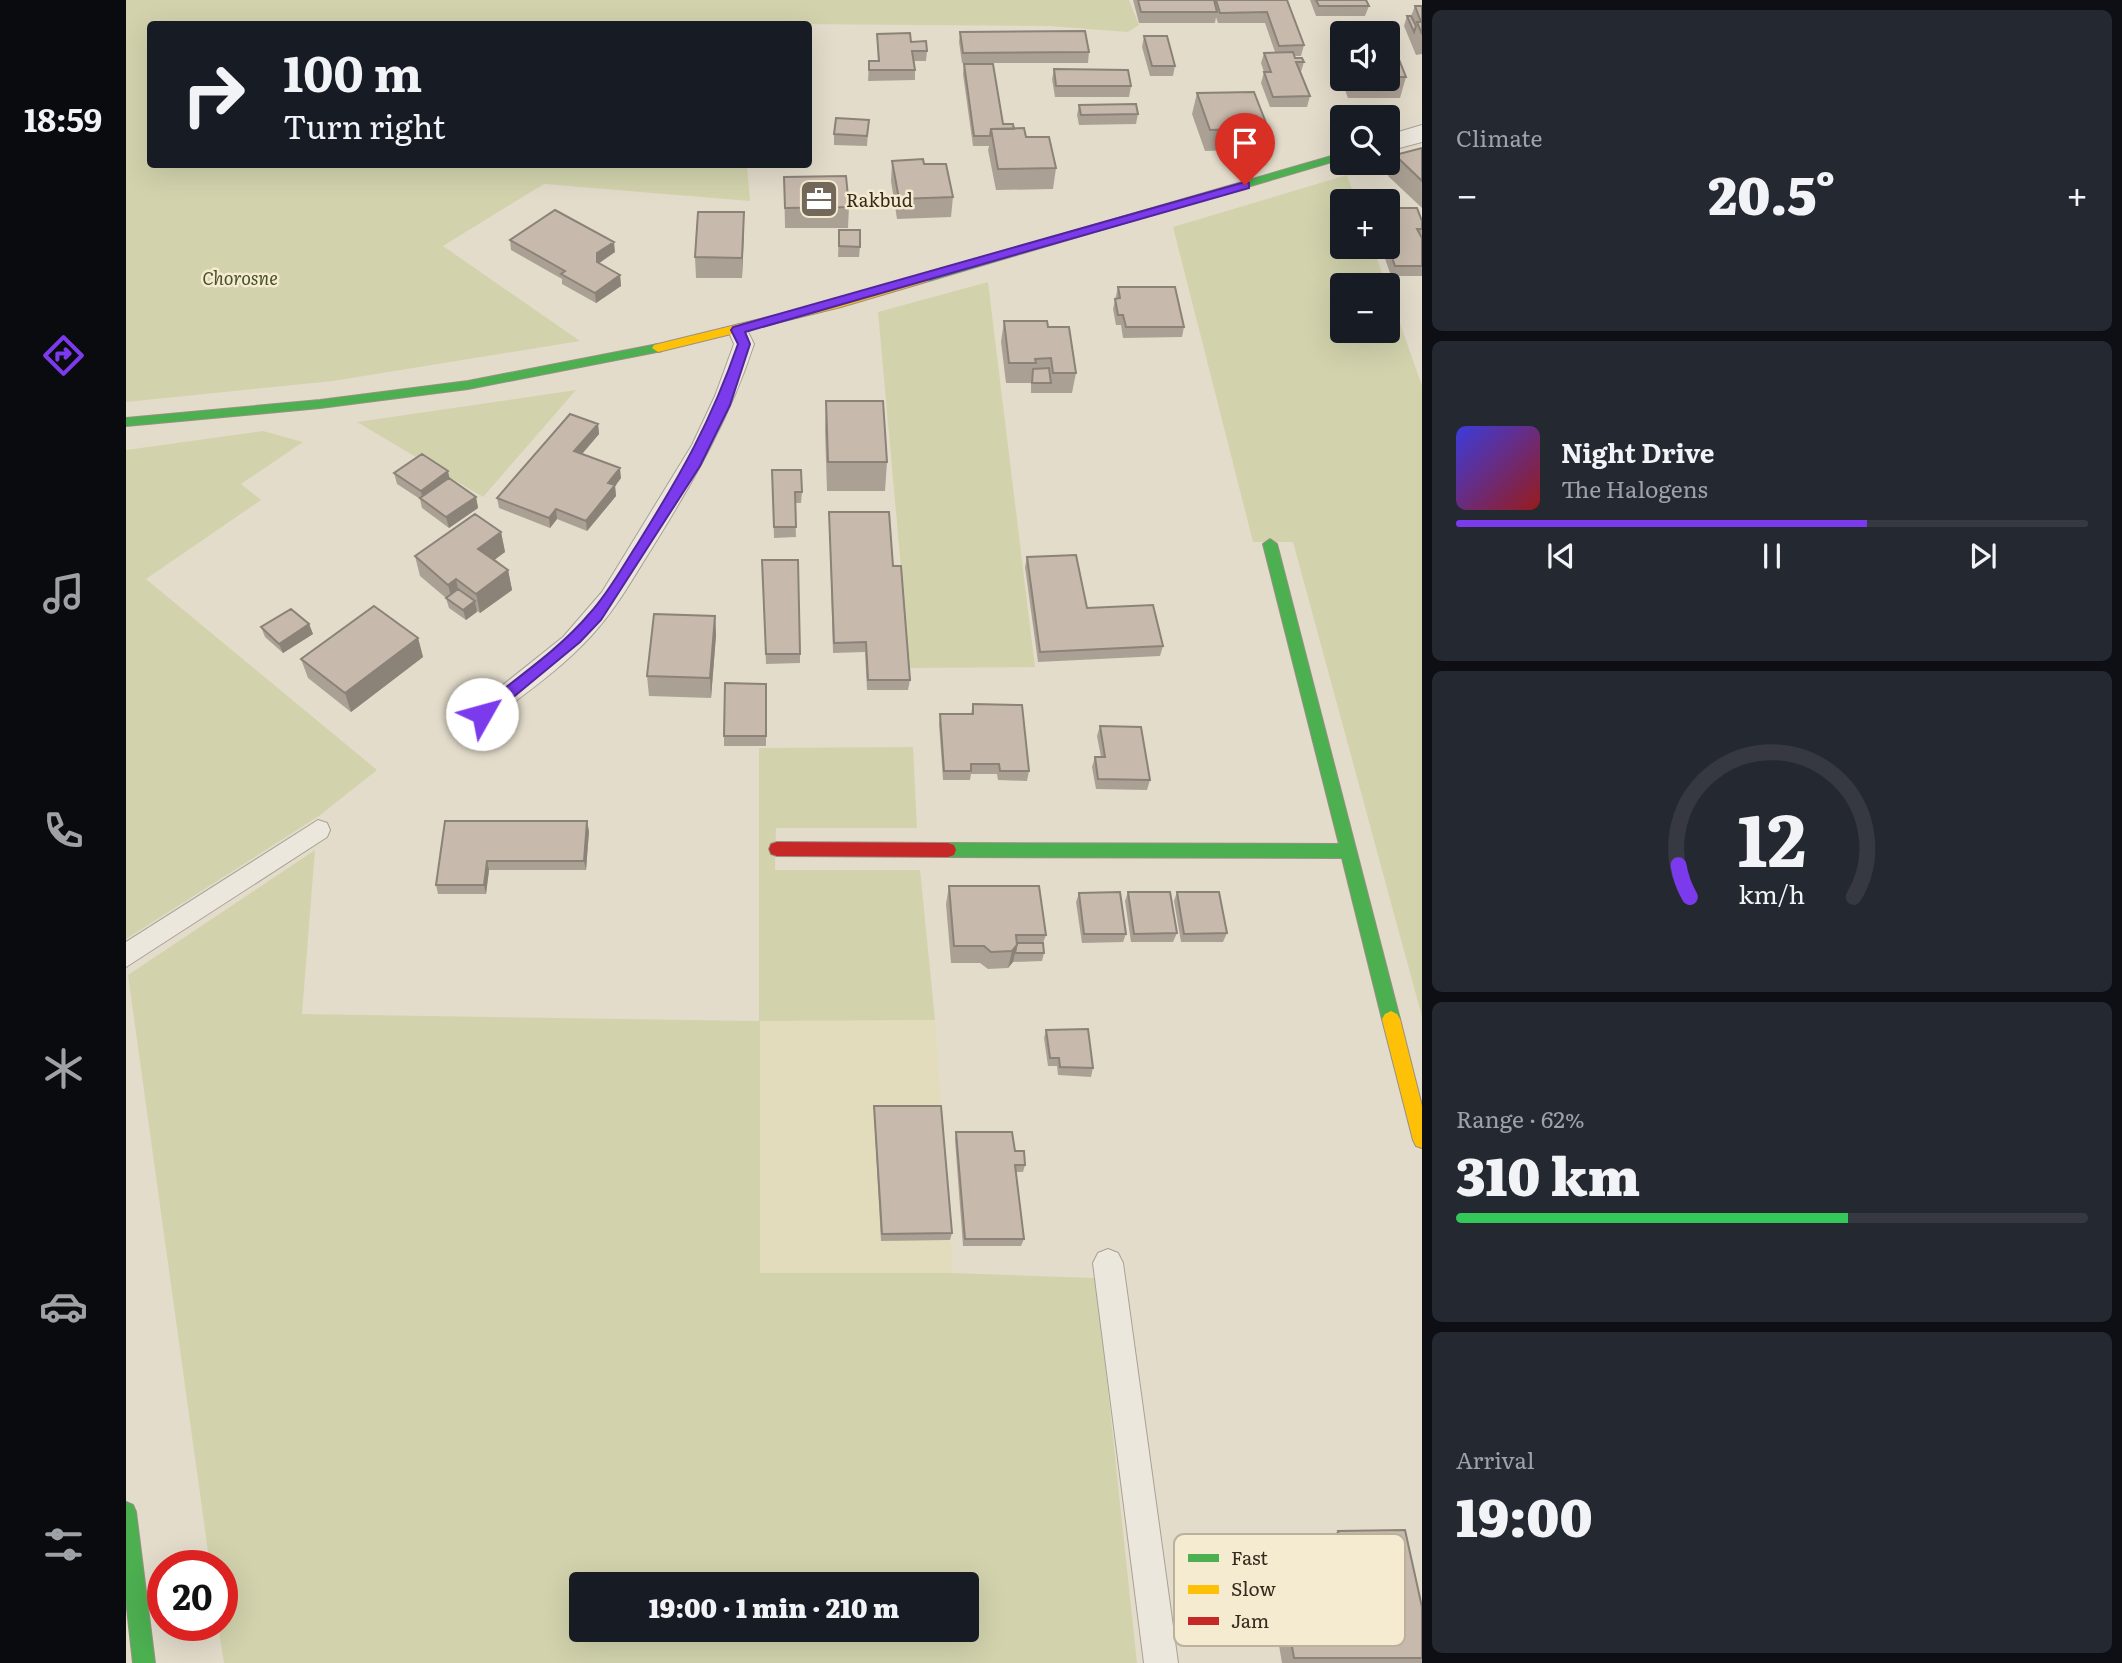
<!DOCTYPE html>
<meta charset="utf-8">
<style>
body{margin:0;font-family:Literata,serif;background:#242831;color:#f1f3f6;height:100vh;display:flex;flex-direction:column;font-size:26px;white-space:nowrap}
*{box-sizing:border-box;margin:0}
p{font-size:23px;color:#9ea1a6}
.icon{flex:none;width:38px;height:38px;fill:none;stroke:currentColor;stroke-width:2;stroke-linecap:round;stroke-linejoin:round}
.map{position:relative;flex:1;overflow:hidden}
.details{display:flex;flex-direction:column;gap:10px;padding:10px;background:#0d0f14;width:700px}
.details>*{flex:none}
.hud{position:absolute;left:21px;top:21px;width:665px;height:147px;border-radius:7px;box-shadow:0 7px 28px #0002;background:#171b24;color:#f1f3f6;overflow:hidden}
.fabs{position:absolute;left:1204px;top:21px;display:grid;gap:14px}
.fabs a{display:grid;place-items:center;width:70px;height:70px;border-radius:7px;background:#171b24;box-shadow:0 7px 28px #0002;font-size:35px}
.speed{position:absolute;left:21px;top:1550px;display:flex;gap:14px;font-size:35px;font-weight:700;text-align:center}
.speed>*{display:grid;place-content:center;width:91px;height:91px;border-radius:50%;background:#171b24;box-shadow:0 7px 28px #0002;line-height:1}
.speed .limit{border:10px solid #d22;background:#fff;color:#111}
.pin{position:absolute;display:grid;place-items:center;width:60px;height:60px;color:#fff;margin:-72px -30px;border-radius:50% 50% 50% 0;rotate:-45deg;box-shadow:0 0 7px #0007}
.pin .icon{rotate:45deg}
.me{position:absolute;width:77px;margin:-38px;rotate:52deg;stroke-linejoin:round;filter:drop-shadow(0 0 5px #0008)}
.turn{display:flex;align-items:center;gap:24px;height:147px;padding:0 21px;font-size:32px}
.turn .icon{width:91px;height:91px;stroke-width:2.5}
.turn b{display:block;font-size:49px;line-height:60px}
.big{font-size:52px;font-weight:800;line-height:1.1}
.details .card{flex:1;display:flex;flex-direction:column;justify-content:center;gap:10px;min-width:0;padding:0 24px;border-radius:10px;background:#242831}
.details .dial{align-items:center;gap:0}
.dial svg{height:182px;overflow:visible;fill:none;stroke:#363941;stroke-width:7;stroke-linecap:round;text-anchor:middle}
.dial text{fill:#f1f3f6;stroke:none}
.song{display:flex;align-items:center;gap:21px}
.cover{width:84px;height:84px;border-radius:10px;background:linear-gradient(135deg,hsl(240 70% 55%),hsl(0 70% 35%))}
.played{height:7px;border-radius:4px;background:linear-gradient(90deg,#7c3aed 65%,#363941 65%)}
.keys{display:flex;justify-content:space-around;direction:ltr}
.heat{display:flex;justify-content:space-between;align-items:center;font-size:38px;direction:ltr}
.charge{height:10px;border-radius:5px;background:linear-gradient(90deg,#34c759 62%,#363941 0)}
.trip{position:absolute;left:443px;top:1572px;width:410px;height:70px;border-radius:7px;background:#171b24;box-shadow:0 7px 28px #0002;font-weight:800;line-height:70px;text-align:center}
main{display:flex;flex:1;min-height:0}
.menu{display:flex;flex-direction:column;width:126px;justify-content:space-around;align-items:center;background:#090b0e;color:#9ea1a6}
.menu .icon{width:49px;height:49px}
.menu .selected{color:#7c3aed}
.menu b{font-size:32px;color:#f1f3f6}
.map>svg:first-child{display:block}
.farmland{fill:#e3dcbc}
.green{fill:#d2d3ad;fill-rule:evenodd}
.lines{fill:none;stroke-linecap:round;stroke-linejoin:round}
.lane-casing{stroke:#a8a195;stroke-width:2}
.street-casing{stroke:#a8a195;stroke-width:2}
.fast-casing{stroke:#989084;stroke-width:2}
.slow-casing{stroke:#989084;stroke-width:2}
.jam-casing{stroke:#989084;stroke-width:2}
.lane{fill:#ebe7dd;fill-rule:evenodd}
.street{fill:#ebe7dd;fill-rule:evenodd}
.fast{fill:#4caf50;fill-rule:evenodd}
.slow{fill:#ffc107;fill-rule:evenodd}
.jam{fill:#c62828;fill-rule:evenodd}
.wall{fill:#aba094}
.shaded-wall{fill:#8b8278}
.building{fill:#c7baac;stroke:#8b8278;stroke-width:2}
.route{fill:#7c3aed;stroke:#51269a;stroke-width:2}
.labels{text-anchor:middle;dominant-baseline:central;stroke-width:5;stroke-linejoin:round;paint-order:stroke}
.far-poi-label{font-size:18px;fill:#362a1d;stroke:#f5ebd1;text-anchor:start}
.far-park-label{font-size:18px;font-style:italic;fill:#465324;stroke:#f5ebd1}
.key{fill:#f5ebd1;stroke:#bcb19b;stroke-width:2}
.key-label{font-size:19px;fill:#362a1d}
</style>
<main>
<nav class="menu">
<b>18:59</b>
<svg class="icon selected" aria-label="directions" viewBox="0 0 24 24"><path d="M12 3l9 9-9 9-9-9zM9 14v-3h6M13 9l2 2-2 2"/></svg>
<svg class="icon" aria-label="music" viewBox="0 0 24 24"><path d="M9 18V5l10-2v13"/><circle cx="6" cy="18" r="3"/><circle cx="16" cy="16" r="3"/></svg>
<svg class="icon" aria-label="phone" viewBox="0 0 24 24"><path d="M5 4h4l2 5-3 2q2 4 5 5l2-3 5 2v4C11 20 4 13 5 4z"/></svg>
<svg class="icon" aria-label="climate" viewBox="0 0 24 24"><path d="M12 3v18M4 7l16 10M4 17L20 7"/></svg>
<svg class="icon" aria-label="car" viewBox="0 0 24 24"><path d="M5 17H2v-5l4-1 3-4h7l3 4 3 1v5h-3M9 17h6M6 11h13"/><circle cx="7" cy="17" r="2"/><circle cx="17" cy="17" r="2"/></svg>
<svg class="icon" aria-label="filters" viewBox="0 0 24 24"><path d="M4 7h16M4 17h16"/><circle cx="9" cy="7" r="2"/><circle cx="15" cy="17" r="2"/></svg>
</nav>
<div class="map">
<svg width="1296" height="1663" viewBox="0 0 1296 1663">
<rect width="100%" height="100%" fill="#e3dccb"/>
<path class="farmland" d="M 809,1020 L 827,1273 L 634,1274 L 634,1021 Z"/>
<path class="green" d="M 0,0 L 1003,0 L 1013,25 L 1002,32 L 923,26 L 659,24 L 24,24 L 24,164 L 621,165 L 624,201 L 418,184 L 317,246 L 454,341 L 207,381 L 0,402 Z
M 1221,175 L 1230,201 L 1216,201 L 1216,247 L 1247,247 L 1260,285 L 1216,285 L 1216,331 L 1262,331 L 1262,289 L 1296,386 L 1296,1017 L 1167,542 L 1127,542 L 1047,227 Z
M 862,282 L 909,667 L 784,668 L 752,312 Z
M 450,390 L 357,497 L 231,422 Z
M 137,431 L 177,442 L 115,484 L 135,500 L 20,579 L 251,770 L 193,816 L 0,939 L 0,450 Z
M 787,747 L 791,828 L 650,828 L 649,870 L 794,870 L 809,1020 L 634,1021 L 634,1273 L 827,1273 L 970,1278 L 1011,1663 L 98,1663 L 92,1626 L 96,1626 L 96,1566 L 84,1566 L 2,975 L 189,850 L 176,1014 L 633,1021 L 633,748 ZM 455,1584 L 840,1584 L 840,1629 L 455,1629 Z"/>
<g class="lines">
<g class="lane-casing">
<path id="lane" d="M 612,324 L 619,326 L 628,344 C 604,418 567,482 526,548 C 507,578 490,609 466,635 C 436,668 399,694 364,720 L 356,723 L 348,720 L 344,714 L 348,708 L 437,637 L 476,592 L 566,445 L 589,396 L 608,344 L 602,330 Z
M 192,820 L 201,823 L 204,830 L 201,837 L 0,967 L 0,942 Z
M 982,1249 L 992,1253 L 997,1263 L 1052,1663 L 1018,1663 L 967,1263 L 972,1253 Z"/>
</g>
<g class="street-casing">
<path id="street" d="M 1296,125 L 1296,142 L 1262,151 L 1262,135 Z"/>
</g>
<g class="fast-casing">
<path id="fast" d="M 1216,153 L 1216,159 L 803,281 L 795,281 L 793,278 L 795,275 Z
M 532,344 L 538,348 L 536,351 L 342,389 L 194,408 L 0,426 L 0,418 L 194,400 L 342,381 Z
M 1144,539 L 1151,544 L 1274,1019 L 1271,1024 L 1265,1027 L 1259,1024 L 1256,1019 L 1216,858 L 822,857 L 816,855 L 814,850 L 816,845 L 822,843 L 1213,844 L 1137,544 Z
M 0,1502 L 7,1505 L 10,1512 L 29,1663 L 7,1663 L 0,1600 Z"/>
</g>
<g class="slow-casing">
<path id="slow" d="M 799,274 L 803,275 L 803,281 L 715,307 L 532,352 L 526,348 L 528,345 L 708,301 Z
M 1265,1011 L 1271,1014 L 1274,1019 L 1296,1106 L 1296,1148 L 1290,1146 L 1287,1140 L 1256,1019 L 1259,1014 Z"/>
</g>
<g class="jam-casing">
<path id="jam" d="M 651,842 L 822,843 L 828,845 L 830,850 L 828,855 L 822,857 L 651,856 L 645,854 L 643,849 L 645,844 Z"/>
</g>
<use href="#lane" class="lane"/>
<use href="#street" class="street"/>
<use href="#fast" class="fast"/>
<use href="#slow" class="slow"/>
<use href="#jam" class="jam"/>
</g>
<path class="wall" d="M 1007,0 L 1161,0 L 1178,45 L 1175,56 L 1168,56 L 1169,58 L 1178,62 L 1175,72 L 1184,96 L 1181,107 L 1144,107 L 1135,83 L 1138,72 L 1135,63 L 1138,53 L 1149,52 L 1139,23 L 1092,23 L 1090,17 L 1089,23 L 1013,23 Z
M 1184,0 L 1240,0 L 1243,6 L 1239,16 L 1190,16 Z
M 1289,6 L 1296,6 L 1296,54 L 1290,55 L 1278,26 L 1281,16 L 1285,16 Z
M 834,32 L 963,52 L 962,63 L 836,63 L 833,42 Z
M 751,34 L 785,42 L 801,51 L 800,61 L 788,61 L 789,70 L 789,80 L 742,81 L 743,61 L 752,61 Z
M 1018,36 L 1049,66 L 1047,76 L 1024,76 L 1016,47 Z
M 1262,37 L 1280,77 L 1274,98 L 1222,98 L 1207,58 L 1213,38 L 1216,38 L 1216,79 L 1262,79 Z
M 838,64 L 877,124 L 888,129 L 900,137 L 930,168 L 927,189 L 870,190 L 862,150 L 863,146 L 847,146 L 837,74 Z
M 928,69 L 1005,86 L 1003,97 L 929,97 L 926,79 Z
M 1071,93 L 1142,128 L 1137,149 L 1079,151 L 1066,114 Z
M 953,105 L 1012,114 L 1010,124 L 953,125 L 951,115 Z
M 743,120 L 741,146 L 708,145 L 708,134 Z
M 1296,148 L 1296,208 L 1262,176 L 1269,155 Z
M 766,161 L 798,164 L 827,197 L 825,217 L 771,219 L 765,181 Z
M 658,177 L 723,207 L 722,228 L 659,228 Z
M 618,212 L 616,278 L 570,278 L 569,257 Z
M 1296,221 L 1296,276 L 1265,276 L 1255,247 L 1262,247 Z
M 713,230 L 734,247 L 733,257 L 712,257 Z
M 384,240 L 489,252 L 472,263 L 494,275 L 495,286 L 470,303 L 436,284 L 436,279 L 385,250 Z
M 992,287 L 1058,327 L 1056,337 L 997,338 L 995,325 L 990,325 L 987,309 Z
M 878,321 L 922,327 L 950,373 L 946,393 L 905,393 L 905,383 L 880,383 L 875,342 Z
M 700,401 L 761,462 L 759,491 L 701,491 L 699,430 Z
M 472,424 L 473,434 L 456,454 L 495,478 L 489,486 L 490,496 L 461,531 L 431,519 L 424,528 L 373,508 L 371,498 Z
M 646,470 L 676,492 L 675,503 L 669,503 L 670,537 L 648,538 Z
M 268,473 L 324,478 L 350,497 L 352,508 L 323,528 L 296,508 L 294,499 L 271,484 Z
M 703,512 L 767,566 L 784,680 L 782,690 L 741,690 L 739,652 L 707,653 Z
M 375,532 L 379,552 L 369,559 L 382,570 L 386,590 L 354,613 L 351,611 L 340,620 L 323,608 L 320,598 L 294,576 L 289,556 Z
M 901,557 L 961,608 L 1037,646 L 1034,656 L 912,662 L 899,567 Z
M 636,560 L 674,654 L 674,663 L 640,664 Z
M 589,616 L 590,635 L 585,698 L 523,696 L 521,676 Z
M 183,624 L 187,634 L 157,653 L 139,637 L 135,627 Z
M 292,638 L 297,657 L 225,712 L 182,678 L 175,659 Z
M 640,684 L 640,746 L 598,746 L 598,736 Z
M 847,704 L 903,771 L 901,781 L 872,780 L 871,774 L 845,774 L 844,780 L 817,780 L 813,724 L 814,714 L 845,714 Z
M 974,726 L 1024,780 L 1021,790 L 970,789 L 966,767 L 969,757 L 975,757 L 971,736 Z
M 319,821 L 463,831 L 460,870 L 363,870 L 360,894 L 312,894 L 310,885 Z
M 823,886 L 920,935 L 917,943 L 918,953 L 916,961 L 887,962 L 882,968 L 862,969 L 854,963 L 825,963 L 820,904 Z
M 1002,892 L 1051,933 L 1047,942 L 1005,942 L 999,901 Z
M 1051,892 L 1101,933 L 1097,942 L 1055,942 L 1048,901 Z
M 953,893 L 1000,934 L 997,942 L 956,943 L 950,902 Z
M 920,1030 L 967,1068 L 965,1077 L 932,1075 L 931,1066 L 922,1066 L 918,1038 Z
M 748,1106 L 826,1233 L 824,1240 L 755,1241 L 748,1114 Z
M 830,1132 L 889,1151 L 899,1165 L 897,1172 L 890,1172 L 898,1239 L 895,1246 L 837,1246 L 829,1140 Z
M 1212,1531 L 1296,1607 L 1296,1663 L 1156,1663 L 1135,1541 L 1140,1537 L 1206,1536 Z"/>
<path class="shaded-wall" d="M 618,212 L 618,232 L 616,278 L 616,258 Z
M 488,242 L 489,252 L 472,264 L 471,262 L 471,253 Z
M 494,275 L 495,286 L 470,303 L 469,293 Z
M 472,424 L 473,434 L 449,462 L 448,451 Z
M 494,468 L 495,478 L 489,486 L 490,496 L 461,531 L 460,521 L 482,483 Z
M 322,471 L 324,481 L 297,501 L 295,491 Z
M 350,497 L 352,508 L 323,528 L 320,517 Z
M 430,509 L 431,519 L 424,528 L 423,518 Z
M 375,532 L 379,552 L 363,564 L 352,549 Z
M 382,570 L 386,590 L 354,613 L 350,594 Z
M 330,579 L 334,599 L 327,603 L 322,585 Z
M 349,601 L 351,612 L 340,620 L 337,610 Z
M 589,616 L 590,635 L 585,698 L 584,678 Z
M 183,624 L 187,634 L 157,653 L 153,644 Z
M 292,638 L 297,657 L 225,712 L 219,693 Z
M 461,821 L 463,831 L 460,870 L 458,861 Z
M 361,861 L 363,870 L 360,894 L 358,885 Z
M 891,945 L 887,962 L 882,968 L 886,951 Z"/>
<path class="building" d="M 1012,0 L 1088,0 L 1091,12 L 1015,12 Z
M 1090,0 L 1161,0 L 1178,45 L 1153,46 L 1141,12 L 1094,13 Z
M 1190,0 L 1240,0 L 1243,6 L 1193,6 Z
M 1289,6 L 1296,6 L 1296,34 L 1291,22 L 1295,22 Z
M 1281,16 L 1285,16 L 1290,26 L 1288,32 Z
M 959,31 L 963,52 L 837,53 L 834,32 Z
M 784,33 L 785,42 L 800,41 L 801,51 L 786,51 L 789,70 L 743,70 L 743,61 L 753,61 L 751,34 Z
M 1018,36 L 1041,36 L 1049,66 L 1026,66 Z
M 1262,37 L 1264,37 L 1280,77 L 1262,77 Z
M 1213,38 L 1216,38 L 1216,47 Z
M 1167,52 L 1169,58 L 1176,58 L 1178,62 L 1170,62 L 1184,96 L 1147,97 L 1138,72 L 1145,72 L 1138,53 Z
M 682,62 L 684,62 L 682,96 Z
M 838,64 L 867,64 L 877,124 L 887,124 L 888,129 L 865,129 L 864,136 L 848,136 Z
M 928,69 L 1002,70 L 1005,86 L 930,86 Z
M 1128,92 L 1142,128 L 1084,130 L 1071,93 Z
M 1010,104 L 1012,114 L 955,115 L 953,105 Z
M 710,118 L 743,120 L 741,136 L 708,134 Z
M 898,128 L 900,137 L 923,137 L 930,168 L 872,169 L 865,129 Z
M 1296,148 L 1296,181 L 1269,155 Z
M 797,159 L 798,164 L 820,164 L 827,197 L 773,199 L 766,161 Z
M 720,176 L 723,207 L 659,208 L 658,177 Z
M 1262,208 L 1291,208 L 1296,221 L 1296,229 L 1291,229 L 1296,238 L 1296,266 L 1269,266 L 1262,246 Z
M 429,210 L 488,242 L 471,253 L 471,262 L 494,275 L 469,293 L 435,274 L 439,271 L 384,240 Z
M 572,212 L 618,212 L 616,258 L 569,257 Z
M 713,230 L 734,230 L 734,247 L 713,246 Z
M 992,287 L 1049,287 L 1058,327 L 1000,327 L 997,315 L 992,315 L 989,299 L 994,298 Z
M 878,321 L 921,321 L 922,327 L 943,327 L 950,373 L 927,373 L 925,358 L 909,359 L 910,363 L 883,363 Z
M 923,368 L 925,383 L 906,383 L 907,369 Z
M 700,401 L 757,401 L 761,462 L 702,462 Z
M 444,414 L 472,424 L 448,451 L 494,468 L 482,483 L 489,485 L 460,521 L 430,509 L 423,518 L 371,498 Z
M 296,454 L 322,471 L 295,491 L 268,473 Z
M 646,470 L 675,470 L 676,492 L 669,492 L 670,527 L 648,527 Z
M 323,478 L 350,497 L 320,517 L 294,498 Z
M 703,512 L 763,512 L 767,566 L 775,566 L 784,680 L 742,680 L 740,642 L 708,643 Z
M 349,514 L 375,532 L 352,549 L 382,570 L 350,594 L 330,579 L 322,585 L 289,556 Z
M 950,555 L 961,608 L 1027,605 L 1037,646 L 914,652 L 901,557 Z
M 636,560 L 672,560 L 674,654 L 640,654 Z
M 332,589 L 349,601 L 337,610 L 320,598 Z
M 248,606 L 292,638 L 219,693 L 175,659 Z
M 165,609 L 183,624 L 153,644 L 135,627 Z
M 528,614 L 589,616 L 584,678 L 521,676 Z
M 599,683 L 640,684 L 640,736 L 598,736 Z
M 847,704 L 896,705 L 903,771 L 874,771 L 873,764 L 845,764 L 845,771 L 818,771 L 814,714 L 847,714 Z
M 974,726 L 1015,727 L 1024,780 L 972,779 L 969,757 L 979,757 Z
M 319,821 L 461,821 L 458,861 L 361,861 L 358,885 L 310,885 Z
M 823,886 L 913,886 L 920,935 L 890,935 L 891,945 L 886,951 L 865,952 L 858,946 L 828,946 Z
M 994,892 L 1000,934 L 958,934 L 953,893 Z
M 1002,892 L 1044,892 L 1051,933 L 1008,934 Z
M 1051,892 L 1093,892 L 1101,933 L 1058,934 Z
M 891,943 L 917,943 L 918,953 L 889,953 Z
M 962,1029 L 967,1068 L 934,1067 L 933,1058 L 924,1058 L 920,1030 Z
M 748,1106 L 815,1106 L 826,1233 L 756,1234 Z
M 830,1132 L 886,1132 L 889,1151 L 898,1151 L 899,1165 L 889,1165 L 898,1239 L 839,1239 Z
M 1279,1530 L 1296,1607 L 1296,1658 L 1168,1658 L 1149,1549 L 1216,1549 L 1212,1531 Z"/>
<path class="route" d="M 1119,182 L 1123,183 L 1123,188 L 619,332 L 624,344 L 604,405 L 574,466 L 475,620 L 454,642 L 362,718 L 351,718 L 351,710 C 389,679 433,650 464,613 C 483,592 497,566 512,543 C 555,474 585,422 612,344 L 605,330 L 607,327 Z"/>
<defs>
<g id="office-square" transform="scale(2.0125)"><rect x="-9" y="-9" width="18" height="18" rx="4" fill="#73685a" stroke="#f5ebd1"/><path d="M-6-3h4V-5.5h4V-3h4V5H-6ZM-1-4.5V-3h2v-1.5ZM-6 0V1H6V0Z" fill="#fff"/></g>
</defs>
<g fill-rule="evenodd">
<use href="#office-square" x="693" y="199"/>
</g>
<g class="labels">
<g class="far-poi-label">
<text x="720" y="199">Rakbud</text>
</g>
<g class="far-park-label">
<text x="114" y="277">Chorosne</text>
</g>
</g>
<rect x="1048" y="1534" width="231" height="112" rx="10" class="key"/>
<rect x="1062" y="1554" width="31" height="8" fill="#4caf50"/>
<rect x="1062" y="1585" width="31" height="9" fill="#ffc107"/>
<rect x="1062" y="1617" width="31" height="8" fill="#c62828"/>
<g class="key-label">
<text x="1105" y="1565">Fast</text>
<text x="1105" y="1596">Slow</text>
<text x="1105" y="1628">Jam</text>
</g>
</svg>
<div class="fabs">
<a><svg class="icon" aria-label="sound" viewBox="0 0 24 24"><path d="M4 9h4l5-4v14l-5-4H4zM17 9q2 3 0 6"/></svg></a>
<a><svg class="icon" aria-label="search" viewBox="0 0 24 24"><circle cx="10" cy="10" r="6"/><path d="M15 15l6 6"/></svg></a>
<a>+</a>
<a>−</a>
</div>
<div class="speed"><div class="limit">20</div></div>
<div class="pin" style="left:1119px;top:185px;background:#d93025"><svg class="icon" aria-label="arrive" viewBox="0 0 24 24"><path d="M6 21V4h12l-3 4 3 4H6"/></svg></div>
<svg class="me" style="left:356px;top:714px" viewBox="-20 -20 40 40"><circle r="19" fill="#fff"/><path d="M0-13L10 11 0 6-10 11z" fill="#7c3aed"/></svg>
<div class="trip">19:00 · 1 min · 210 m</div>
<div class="hud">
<div class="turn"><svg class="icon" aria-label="right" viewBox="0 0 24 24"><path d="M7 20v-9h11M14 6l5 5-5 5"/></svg><div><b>100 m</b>Turn right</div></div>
</div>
</div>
<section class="details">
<div class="card"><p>Climate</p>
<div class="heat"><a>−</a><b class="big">20.5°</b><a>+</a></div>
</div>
<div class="card">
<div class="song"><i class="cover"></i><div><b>Night Drive</b><p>The Halogens</p></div></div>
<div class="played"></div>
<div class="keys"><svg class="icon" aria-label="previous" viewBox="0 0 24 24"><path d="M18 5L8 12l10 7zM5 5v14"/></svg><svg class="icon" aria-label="pause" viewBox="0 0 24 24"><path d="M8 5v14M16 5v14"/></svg><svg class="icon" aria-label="next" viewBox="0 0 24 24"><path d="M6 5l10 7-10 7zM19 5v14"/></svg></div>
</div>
<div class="card dial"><svg viewBox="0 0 100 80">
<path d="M14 69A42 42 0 1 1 86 69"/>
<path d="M14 69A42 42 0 0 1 9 55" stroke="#7c3aed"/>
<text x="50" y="56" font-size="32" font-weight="700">12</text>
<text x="50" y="72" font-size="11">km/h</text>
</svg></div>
<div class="card"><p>Range · 62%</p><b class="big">310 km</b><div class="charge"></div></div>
<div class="card"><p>Arrival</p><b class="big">19:00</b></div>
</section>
</main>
